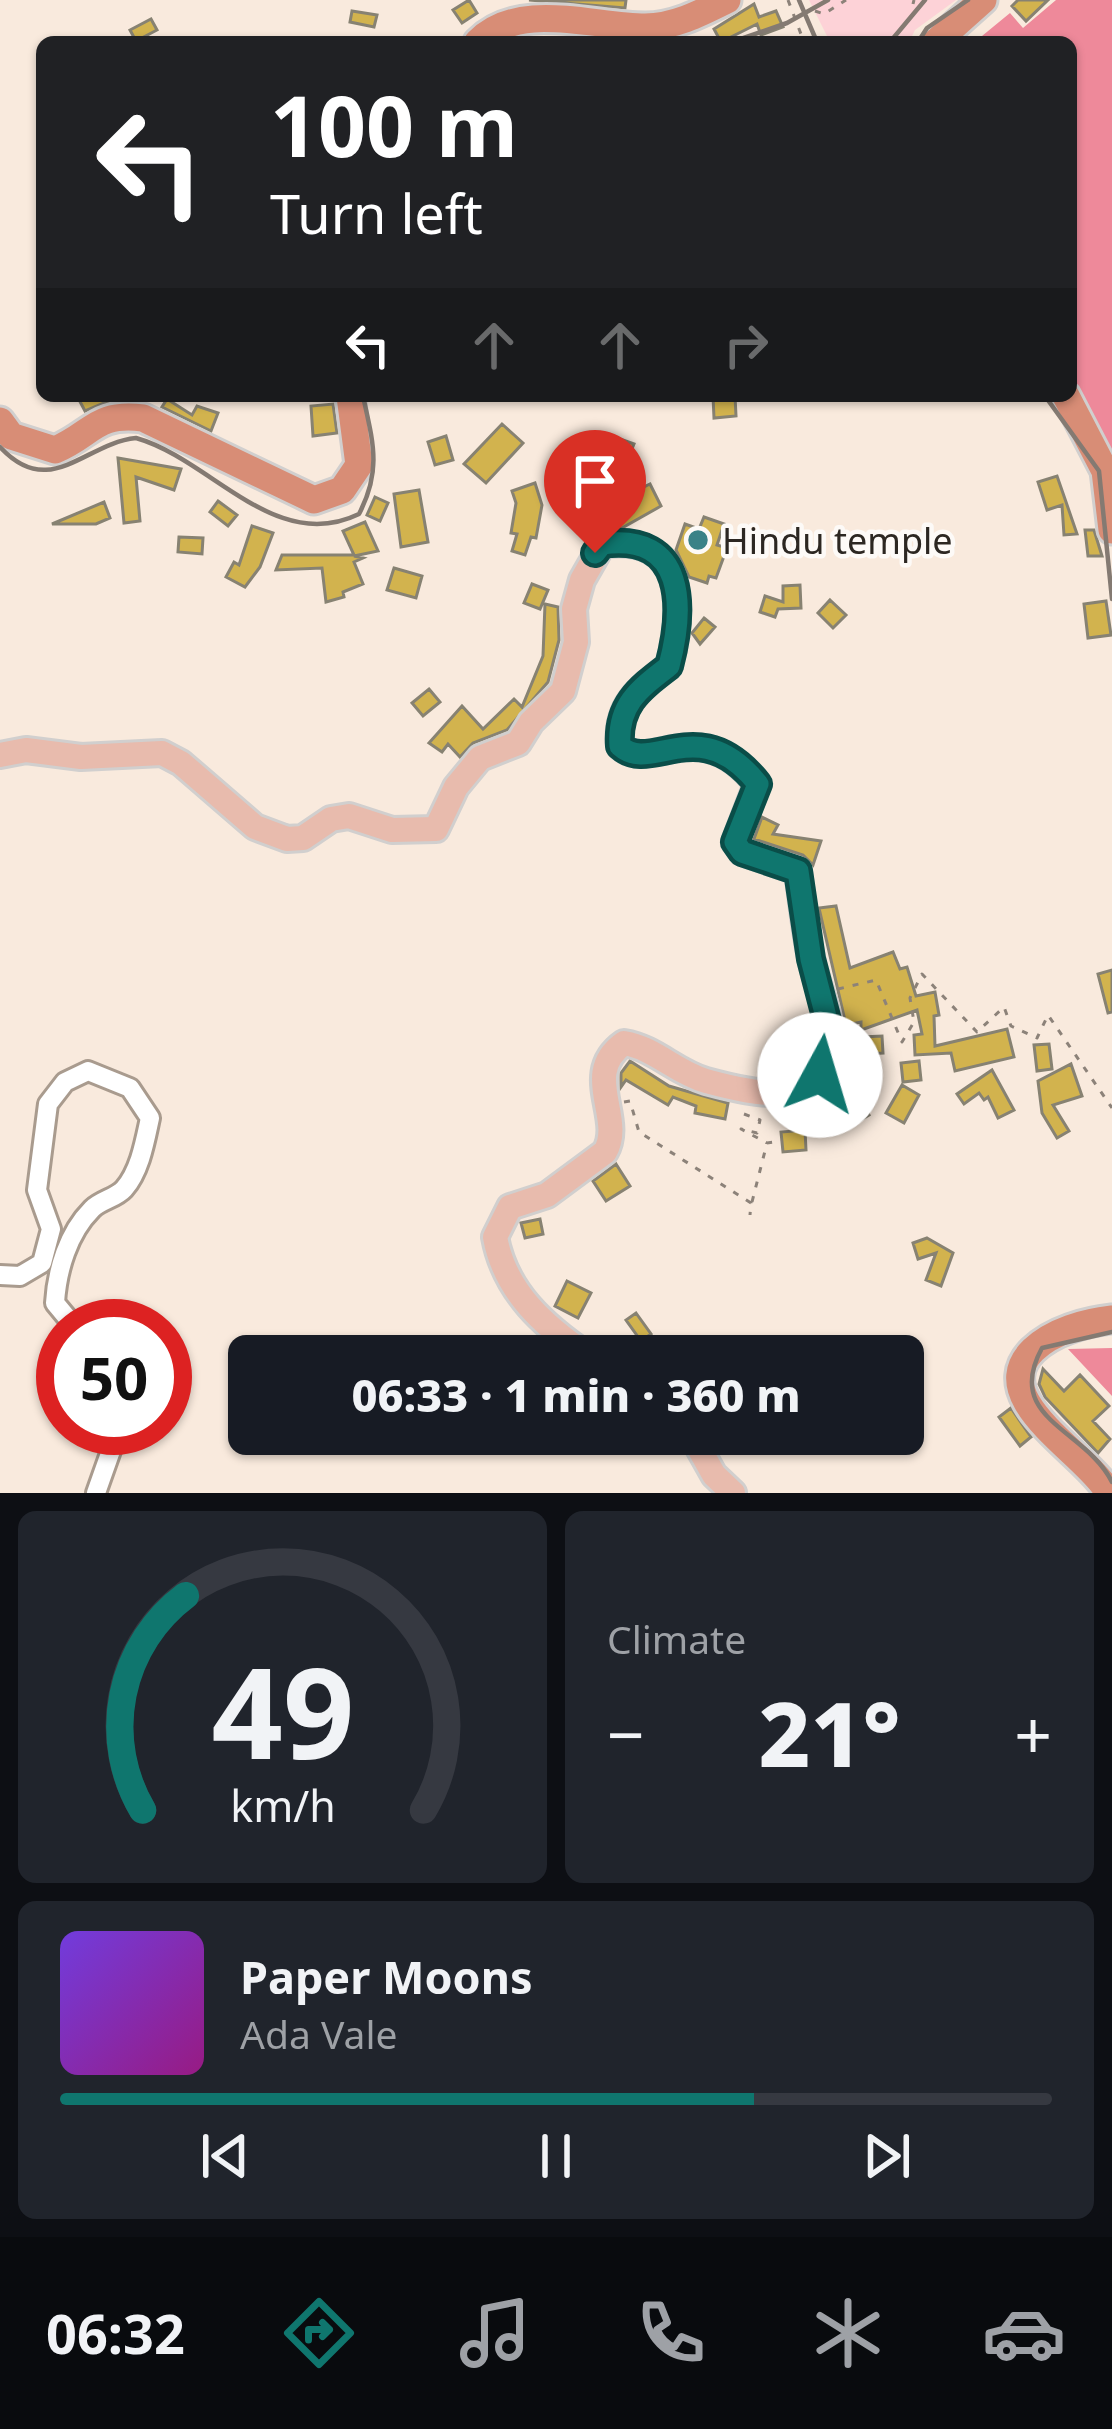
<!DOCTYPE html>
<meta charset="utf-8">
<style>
body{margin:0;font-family:"Noto Sans",sans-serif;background:#20242c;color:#f1f3f6;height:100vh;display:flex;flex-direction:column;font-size:45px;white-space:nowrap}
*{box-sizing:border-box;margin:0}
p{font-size:39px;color:#9ea1a6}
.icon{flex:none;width:66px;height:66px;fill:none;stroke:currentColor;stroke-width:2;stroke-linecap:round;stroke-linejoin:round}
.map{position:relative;height:1493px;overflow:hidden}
.details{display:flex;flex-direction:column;gap:18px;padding:18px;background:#0d0f14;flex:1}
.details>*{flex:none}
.hud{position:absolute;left:36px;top:36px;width:1041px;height:366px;border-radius:18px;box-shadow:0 3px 9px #0004;background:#202124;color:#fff;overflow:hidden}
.speed{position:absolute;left:36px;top:1299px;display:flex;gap:24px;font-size:60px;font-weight:700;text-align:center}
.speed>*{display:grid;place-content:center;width:156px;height:156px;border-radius:50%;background:#171b24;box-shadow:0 3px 9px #0004;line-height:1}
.speed .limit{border:18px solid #d22;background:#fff;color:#111}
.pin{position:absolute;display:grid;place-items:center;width:102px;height:102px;color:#fff;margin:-123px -51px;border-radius:50% 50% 50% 0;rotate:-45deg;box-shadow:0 0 12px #0007}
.pin .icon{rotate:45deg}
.me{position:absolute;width:132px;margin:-66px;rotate:6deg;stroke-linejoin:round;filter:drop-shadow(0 0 9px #0008)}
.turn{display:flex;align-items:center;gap:42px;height:252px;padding:0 36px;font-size:54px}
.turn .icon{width:156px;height:156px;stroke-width:2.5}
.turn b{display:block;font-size:84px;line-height:102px}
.lanes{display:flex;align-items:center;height:114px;padding:0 36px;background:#0003;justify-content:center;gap:60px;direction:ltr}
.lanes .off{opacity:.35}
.big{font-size:90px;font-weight:800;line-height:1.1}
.details .widget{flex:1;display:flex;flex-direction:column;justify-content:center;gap:18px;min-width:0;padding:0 42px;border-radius:18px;background:#20242c}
.details .dial{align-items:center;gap:0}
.dial svg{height:312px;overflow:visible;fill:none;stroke:#363941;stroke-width:7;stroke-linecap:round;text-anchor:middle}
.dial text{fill:#f1f3f6;stroke:none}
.song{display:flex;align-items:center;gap:36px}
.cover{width:144px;height:144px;border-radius:18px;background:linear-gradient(135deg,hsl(260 70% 55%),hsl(310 70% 35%))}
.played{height:12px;border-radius:6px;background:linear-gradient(90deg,#0f766e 70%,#363941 70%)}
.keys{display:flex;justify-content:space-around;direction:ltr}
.heat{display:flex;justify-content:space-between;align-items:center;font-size:66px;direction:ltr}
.details .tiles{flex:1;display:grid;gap:18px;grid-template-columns:1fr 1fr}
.widget:last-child{grid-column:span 2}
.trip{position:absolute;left:228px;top:1335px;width:696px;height:120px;border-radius:18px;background:#171b24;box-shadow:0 3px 9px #0004;font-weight:800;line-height:120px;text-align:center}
.tabs{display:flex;height:192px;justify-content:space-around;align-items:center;background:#090b0e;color:#9ea1a6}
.tabs .icon{width:84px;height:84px}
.tabs .current{color:#0f766e}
.tabs b{font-size:54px;color:#f1f3f6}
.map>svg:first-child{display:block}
.green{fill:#fdd2d7}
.forest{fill:#ee899a}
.building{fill:#d2b34e;stroke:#878272;stroke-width:3}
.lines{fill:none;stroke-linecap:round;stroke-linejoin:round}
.minor-casing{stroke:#a99b8e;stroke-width:24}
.major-casing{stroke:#d1cfce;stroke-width:30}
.highway-casing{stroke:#d1cfce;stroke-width:33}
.path{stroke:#8c8279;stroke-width:3;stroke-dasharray:6 9;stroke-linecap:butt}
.minor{stroke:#fff;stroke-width:18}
.major{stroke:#e8bbad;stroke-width:24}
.highway{stroke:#d88d76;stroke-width:27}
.rail{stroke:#847a72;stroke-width:4.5}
.route-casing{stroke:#0a4d48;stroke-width:30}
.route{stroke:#0f766e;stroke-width:21}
.poi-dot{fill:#3a8287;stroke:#fdfaf7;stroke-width:4.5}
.labels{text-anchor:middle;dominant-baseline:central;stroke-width:9;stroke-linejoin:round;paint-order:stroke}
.poi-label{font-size:36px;fill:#2c2722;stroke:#fdfaf7;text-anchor:start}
</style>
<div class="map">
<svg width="1112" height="1493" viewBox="0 0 1112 1493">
<rect width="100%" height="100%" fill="#f9eadd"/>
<path class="green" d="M 809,0 L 956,0 L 915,30 L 909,42 L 830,42 Z"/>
<path class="forest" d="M 1056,0 L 1112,0 L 1112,456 L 1071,375 L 1071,42 L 985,42 L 982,36 L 1010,13 L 1023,28 Z
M 1112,1348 L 1112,1396 L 1068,1349 Z"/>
<path class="building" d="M 469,0 L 477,13 L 462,23 L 453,10 Z
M 529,0 L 626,0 L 625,8 Z
M 1018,0 L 1048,0 L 1026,21 L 1012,6 Z
M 754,4 L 759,17 L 776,11 L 783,27 L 761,35 L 757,24 L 721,42 L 714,29 Z
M 352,11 L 377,15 L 374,27 L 350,22 Z
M 151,19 L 157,30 L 136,41 L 130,30 Z
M 77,396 L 121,396 L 85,411 Z
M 713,396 L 735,396 L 736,416 L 714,418 Z
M 167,399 L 192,415 L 197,406 L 218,413 L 211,431 L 162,407 Z
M 333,404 L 337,433 L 313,436 L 311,406 Z
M 502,424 L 523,443 L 486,483 L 464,464 Z
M 446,436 L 453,460 L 435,465 L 428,442 Z
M 620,439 L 634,444 L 619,481 L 604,498 L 568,498 L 568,483 L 594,483 Z
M 118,458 L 181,469 L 174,490 L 136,477 L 140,521 L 124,523 Z
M 1057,476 L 1065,499 L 1077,534 L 1064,535 L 1062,505 L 1047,510 L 1038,482 Z
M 535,483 L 542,505 L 536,538 L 531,537 L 525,555 L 512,551 L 517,534 L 511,533 L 516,503 L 512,491 Z
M 650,484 L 661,506 L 622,528 L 603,528 L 606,522 L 595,519 L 597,510 Z
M 419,490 L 428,542 L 401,547 L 394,494 Z
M 375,497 L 388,503 L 380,521 L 367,515 Z
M 218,501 L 237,515 L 228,526 L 210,512 Z
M 104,502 L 110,518 L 96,524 L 52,524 Z
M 704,517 L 724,524 L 717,545 L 727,548 L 716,578 L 709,576 L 707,583 L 689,577 L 676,550 L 685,524 L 699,529 Z
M 365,522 L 378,551 L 354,556 L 363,558 L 354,562 L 363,584 L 343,592 L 344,597 L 326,602 L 322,568 L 276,570 L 282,555 L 354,555 L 343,531 Z
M 252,526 L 273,533 L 260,567 L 245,587 L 226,577 L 234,562 L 239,565 Z
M 1085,530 L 1094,530 L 1102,556 L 1088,556 Z
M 179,537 L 203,538 L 202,554 L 178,552 Z
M 394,568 L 422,576 L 416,598 L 387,590 Z
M 532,584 L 548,590 L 540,609 L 524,603 Z
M 800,585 L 801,608 L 778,609 L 775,617 L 760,612 L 765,596 L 783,602 L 783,586 Z
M 830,600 L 846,615 L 833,628 L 818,613 Z
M 1106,601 L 1111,635 L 1088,638 L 1084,604 Z
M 545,604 L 558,607 L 559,640 L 548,682 L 507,730 L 473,743 L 460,757 L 448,744 L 442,752 L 429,743 L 462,706 L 483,729 L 514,699 L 522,707 L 543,656 Z
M 704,618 L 715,627 L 700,644 L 692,633 Z
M 429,689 L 440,702 L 423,716 L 412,703 Z
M 762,817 L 778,825 L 773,834 L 821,841 L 813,865 L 803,855 L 754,839 Z
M 836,906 L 850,968 L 893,952 L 900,969 L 907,967 L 916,996 L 935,992 L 939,1015 L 934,1016 L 935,1046 L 1007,1029 L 1014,1057 L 955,1071 L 951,1053 L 915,1055 L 914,1035 L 922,1034 L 917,1010 L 861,1030 L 861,1022 L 846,1025 L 819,908 Z
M 1112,970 L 1112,1012 L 1108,1013 L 1098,974 Z
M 882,1036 L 883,1053 L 863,1054 L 862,1037 Z
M 1049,1044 L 1052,1069 L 1037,1071 L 1034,1045 Z
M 630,1061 L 669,1086 L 728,1103 L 725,1119 L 695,1113 L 696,1106 L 673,1097 L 668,1105 L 626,1080 L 621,1087 L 621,1073 Z
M 919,1061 L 921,1080 L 903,1082 L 901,1063 Z
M 1071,1064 L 1082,1096 L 1053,1105 L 1069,1131 L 1057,1138 L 1042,1113 L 1038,1081 Z
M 992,1070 L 1014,1110 L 998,1118 L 988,1097 L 984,1100 L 979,1093 L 964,1104 L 957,1094 Z
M 841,1072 L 854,1077 L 841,1111 L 829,1091 Z
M 902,1085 L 919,1095 L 904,1123 L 886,1113 Z
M 821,1097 L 826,1120 L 803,1125 L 799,1107 Z
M 860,1100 L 869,1115 L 851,1126 L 842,1111 Z
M 805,1130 L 806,1150 L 783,1152 L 781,1132 Z
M 616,1164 L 630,1186 L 606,1201 L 593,1181 Z
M 540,1219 L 543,1234 L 525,1238 L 521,1223 Z
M 927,1238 L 953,1253 L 941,1286 L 926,1280 L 936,1253 L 918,1259 L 913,1243 Z
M 567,1281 L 591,1293 L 578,1318 L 555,1306 Z
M 636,1313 L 651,1334 L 641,1341 L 626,1320 Z
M 1043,1369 L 1064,1391 L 1080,1375 L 1109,1406 L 1093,1421 L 1110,1439 L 1098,1453 L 1045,1397 L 1039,1384 Z
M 1011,1408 L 1031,1437 L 1020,1446 L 999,1417 Z"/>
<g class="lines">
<g class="minor-casing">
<path id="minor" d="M 0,1275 L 20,1276 L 42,1263 L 51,1229 L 37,1190 L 48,1104 L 65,1082 L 88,1071 L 130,1088 L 150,1118 C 145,1141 140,1171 124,1189 C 116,1198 101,1200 92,1209 C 68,1233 57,1270 55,1303 L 74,1326
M 96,1493 L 119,1428"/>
</g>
<g class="major-casing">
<path id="major" d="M 0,755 L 26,750 L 81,757 L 162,753 L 181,763 L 255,827 L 287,839 L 303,838 L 331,819 L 349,816 L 392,830 L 436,829 L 456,787 L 480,758 L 518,743 L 531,722 L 563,691 L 576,642 L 574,609 L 582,580 L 602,545 C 687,532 684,609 669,666 C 639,689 616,705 620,746 C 651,775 699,710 757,784 L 735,842 L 742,852 L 798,871 C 802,901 805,932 812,962 C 817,985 829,1010 830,1033 C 837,1114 754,1094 706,1081 C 675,1072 655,1048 624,1043 C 580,1074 625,1118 605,1152 L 547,1195 L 510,1207 L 495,1237 C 505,1292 544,1326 588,1356
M 691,1434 L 714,1475 L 733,1493"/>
</g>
<g class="highway-casing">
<path id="highway" d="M 478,42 C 519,0 593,27 645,27 C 674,27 701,13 727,0
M 936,42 L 983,0
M 1066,396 L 1105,471 L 1112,530
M 0,421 L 11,436 L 55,450 C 93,434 95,412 143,418 L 314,500 L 342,490 L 359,465 L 350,396
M 1109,1493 C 1088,1454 983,1399 1033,1350 C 1053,1331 1085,1322 1112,1319"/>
</g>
<path class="path" d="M 788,0 L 804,42
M 913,4 L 914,0
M 815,11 L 824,14 L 846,0
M 838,989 L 876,980 L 902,1042 L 914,1022 L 910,998 L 922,974 L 977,1032 L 1004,1007 L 1011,1026 L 1037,1038 L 1048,1015 L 1112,1108
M 624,1102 L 630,1101 L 639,1132 L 751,1203 L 750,1215
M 744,1114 L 760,1120 L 757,1133 L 741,1129 L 767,1143
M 752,1202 L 767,1143 L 782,1141"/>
<use href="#minor" class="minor"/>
<use href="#major" class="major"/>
<use href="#highway" class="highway"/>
<path class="rail" d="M 799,0 L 817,42
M 553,42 L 587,42
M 732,42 L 787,23 L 828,0
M 890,42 L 925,0
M 918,42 L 927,28 L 968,0
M 1045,396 L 1099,471 L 1112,599
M 0,447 C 50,501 85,443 136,438 C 211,459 275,555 359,514 C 382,470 373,442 363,396
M 1112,1332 L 1042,1348 C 1003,1419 1086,1429 1112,1482"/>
</g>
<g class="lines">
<g class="route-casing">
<path id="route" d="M 595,553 L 602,544 C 687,532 684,609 669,666 C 639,689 617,705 620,746 C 652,775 699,710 758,784 L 735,842 L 742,852 L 798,871 L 811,959 L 830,1032 L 820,1075"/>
</g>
<use href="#route" class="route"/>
</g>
<circle class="poi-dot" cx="698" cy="540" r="12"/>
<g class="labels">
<g class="poi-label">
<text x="722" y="540">Hindu temple</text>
</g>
</g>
</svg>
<div class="speed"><div class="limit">50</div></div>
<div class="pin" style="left:595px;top:553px;background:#d93025"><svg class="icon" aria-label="arrive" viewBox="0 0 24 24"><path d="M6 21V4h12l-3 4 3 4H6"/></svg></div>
<svg class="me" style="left:820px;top:1075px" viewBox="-20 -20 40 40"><circle r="19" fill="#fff"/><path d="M0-13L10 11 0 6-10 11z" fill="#0f766e"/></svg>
<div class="trip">06:33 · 1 min · 360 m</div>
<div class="hud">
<div class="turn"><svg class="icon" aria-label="left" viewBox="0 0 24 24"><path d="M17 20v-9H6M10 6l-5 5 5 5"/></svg><div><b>100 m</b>Turn left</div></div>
<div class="lanes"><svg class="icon" aria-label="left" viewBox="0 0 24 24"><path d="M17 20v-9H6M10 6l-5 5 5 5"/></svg><svg class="icon off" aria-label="ahead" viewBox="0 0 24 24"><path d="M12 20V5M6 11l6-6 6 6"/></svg><svg class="icon off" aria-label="ahead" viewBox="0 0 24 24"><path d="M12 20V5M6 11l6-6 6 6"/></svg><svg class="icon off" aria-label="right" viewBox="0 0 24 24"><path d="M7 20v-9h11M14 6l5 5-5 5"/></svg></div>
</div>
</div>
<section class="details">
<div class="tiles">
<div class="widget dial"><svg viewBox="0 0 100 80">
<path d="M14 69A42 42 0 1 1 86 69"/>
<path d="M14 69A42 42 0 0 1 25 14" stroke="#0f766e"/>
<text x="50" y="56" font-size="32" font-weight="700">49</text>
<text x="50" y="72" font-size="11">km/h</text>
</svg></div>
<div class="widget"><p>Climate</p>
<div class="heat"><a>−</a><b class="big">21°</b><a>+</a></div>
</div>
<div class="widget">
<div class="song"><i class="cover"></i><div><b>Paper Moons</b><p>Ada Vale</p></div></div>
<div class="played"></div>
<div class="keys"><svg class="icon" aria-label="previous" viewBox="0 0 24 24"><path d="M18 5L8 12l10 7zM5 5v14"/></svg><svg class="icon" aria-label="pause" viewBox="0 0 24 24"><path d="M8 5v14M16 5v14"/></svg><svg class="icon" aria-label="next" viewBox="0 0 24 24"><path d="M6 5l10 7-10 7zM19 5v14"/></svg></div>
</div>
</div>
</section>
<nav class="tabs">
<b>06:32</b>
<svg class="icon current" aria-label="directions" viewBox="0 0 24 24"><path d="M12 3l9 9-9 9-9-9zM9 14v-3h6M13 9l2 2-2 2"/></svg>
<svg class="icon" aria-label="music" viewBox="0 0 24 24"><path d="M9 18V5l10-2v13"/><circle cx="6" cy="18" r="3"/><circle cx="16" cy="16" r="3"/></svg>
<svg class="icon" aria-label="phone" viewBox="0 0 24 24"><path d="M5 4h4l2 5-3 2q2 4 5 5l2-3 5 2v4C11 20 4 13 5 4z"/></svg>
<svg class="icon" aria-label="climate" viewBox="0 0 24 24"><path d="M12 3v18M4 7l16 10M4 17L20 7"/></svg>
<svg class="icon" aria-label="car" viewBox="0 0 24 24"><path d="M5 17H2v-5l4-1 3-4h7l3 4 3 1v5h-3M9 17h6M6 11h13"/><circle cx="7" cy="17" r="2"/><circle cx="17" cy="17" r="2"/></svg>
</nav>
